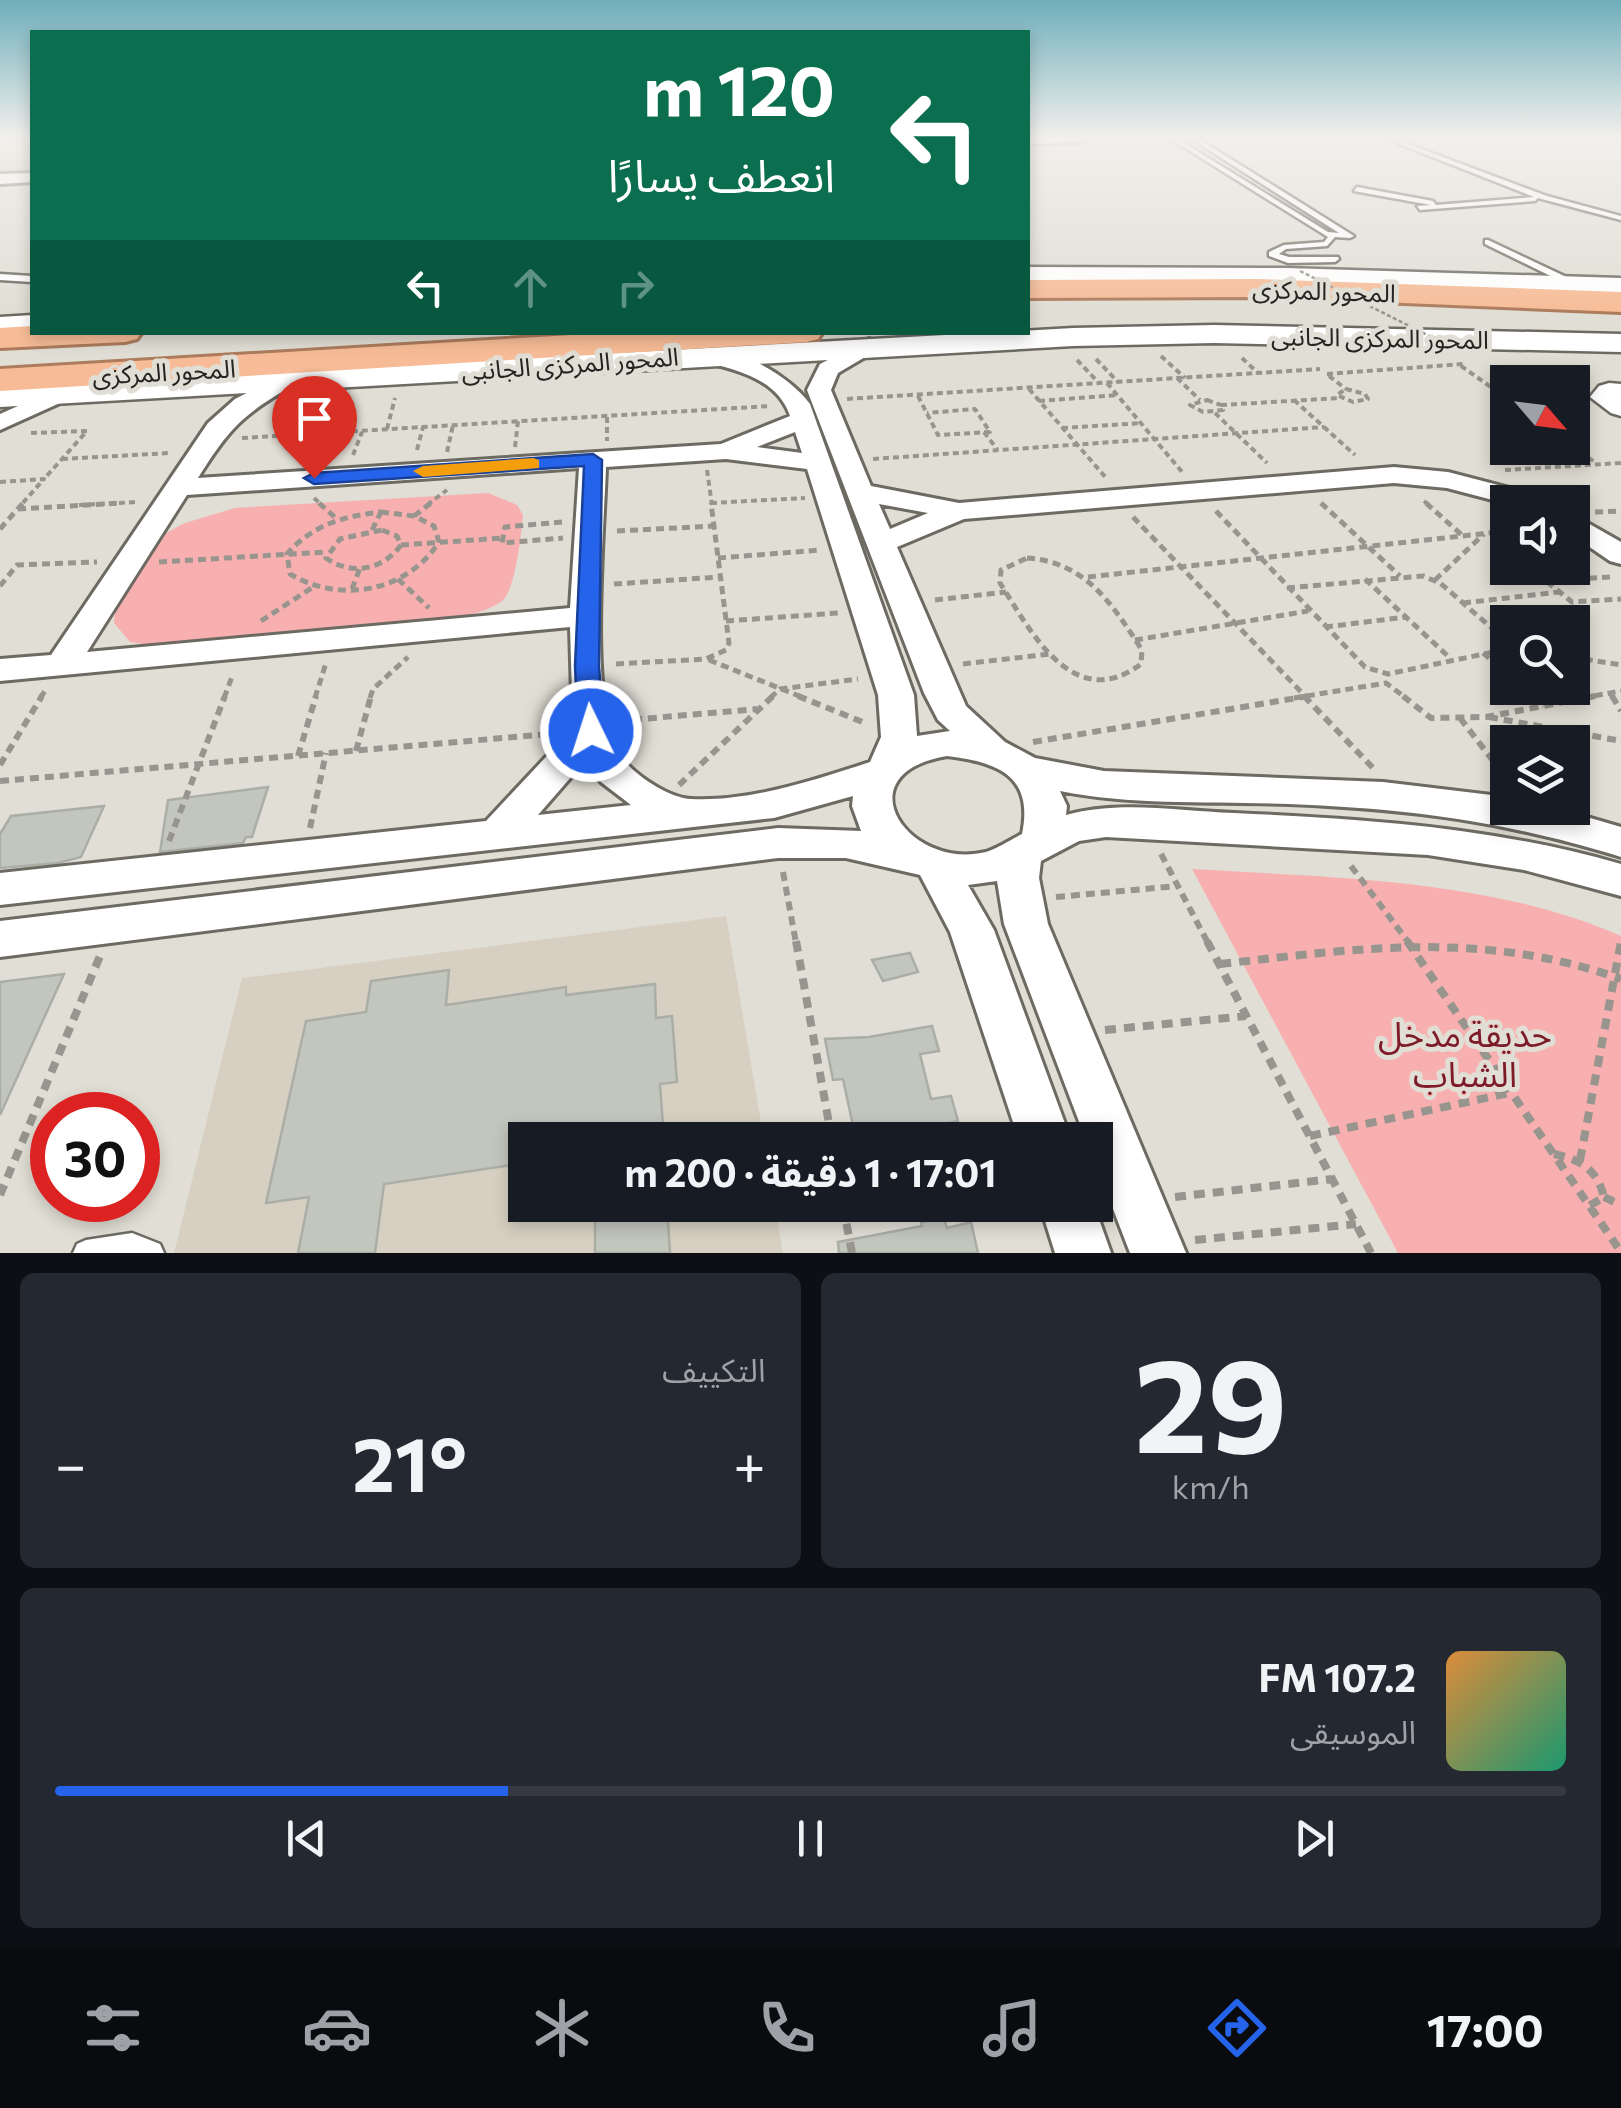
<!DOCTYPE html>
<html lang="ar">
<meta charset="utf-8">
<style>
body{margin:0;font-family:Commissioner,"Noto Sans Arabic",sans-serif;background:#242831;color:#f1f3f6;direction:rtl;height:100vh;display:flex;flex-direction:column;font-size:38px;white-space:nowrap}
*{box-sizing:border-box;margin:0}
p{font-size:32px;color:#9ea1a6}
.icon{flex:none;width:55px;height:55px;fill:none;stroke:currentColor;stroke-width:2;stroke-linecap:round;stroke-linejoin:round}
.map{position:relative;height:1253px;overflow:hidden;direction:ltr}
.details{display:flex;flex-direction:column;gap:20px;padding:20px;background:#0d0f14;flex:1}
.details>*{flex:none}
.top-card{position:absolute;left:30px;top:30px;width:1000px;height:305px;border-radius:0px;box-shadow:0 5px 15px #0003;direction:rtl;background:#0b6e4f;color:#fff;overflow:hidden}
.needle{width:65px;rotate:118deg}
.tools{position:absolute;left:1490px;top:365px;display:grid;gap:20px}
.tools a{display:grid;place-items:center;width:100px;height:100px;border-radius:0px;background:#171b24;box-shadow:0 5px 15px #0003;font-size:50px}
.speed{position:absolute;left:30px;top:1092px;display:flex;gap:20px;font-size:50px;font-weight:700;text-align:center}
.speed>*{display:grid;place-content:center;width:130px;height:130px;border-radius:50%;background:#171b24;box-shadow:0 5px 15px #0003;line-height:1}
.speed .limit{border:15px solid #d22;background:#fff;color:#111}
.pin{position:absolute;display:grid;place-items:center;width:85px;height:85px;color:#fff;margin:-102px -42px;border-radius:50% 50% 50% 0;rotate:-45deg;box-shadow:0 0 10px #0007}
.pin .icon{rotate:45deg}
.me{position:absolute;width:110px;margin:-55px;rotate:356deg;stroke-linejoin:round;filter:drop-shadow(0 0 8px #0008)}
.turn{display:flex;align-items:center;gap:35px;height:210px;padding:0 30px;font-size:45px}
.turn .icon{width:130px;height:130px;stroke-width:2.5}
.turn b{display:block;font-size:70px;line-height:85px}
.lanes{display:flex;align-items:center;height:95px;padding:0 30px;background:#0003;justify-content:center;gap:50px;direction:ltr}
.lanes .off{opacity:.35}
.big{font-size:75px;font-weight:700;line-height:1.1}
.details .card{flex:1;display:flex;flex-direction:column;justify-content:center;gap:15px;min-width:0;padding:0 35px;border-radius:15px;background:#242831}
.details .dial{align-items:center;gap:0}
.dial b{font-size:130px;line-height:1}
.song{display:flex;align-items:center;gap:30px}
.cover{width:120px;height:120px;border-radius:15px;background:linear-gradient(135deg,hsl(30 70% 55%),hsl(160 70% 35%))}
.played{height:10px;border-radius:5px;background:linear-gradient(90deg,#2563eb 30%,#363941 30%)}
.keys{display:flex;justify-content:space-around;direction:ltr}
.heat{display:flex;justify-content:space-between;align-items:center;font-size:55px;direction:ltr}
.details .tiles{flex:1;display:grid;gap:20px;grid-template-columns:1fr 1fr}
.card:last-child{grid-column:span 2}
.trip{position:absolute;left:508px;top:1122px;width:605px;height:100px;border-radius:0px;background:#171b24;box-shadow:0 5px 15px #0003;font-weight:700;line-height:100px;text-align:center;direction:rtl}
.dock{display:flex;height:160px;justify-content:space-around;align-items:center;background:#090b0e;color:#9ea1a6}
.dock .icon{width:70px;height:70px}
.dock .selected{color:#2563eb}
.dock b{font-size:45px;color:#f1f3f6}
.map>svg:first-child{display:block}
.built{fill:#d7d0c2}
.green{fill:#f8afaf}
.building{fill:#c3c6bd;stroke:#abaea6;stroke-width:2.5}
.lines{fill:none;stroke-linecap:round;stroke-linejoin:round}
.service-casing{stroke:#6d6a62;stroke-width:5}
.minor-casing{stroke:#6d6a62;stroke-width:6}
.tertiary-casing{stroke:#6d6a62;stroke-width:5}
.secondary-casing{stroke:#6d6a62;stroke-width:5}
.trunk-casing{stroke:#ac7c5d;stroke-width:6}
.path-far3{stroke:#97958e;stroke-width:4;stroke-dasharray:6 4;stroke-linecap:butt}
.path-far2{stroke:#97958e;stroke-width:5;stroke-dasharray:8 5;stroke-linecap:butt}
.path-far1{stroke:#97958e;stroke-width:6;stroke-dasharray:9 6;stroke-linecap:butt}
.path{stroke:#97958e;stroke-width:8;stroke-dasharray:11 8;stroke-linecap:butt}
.service{fill:#fff;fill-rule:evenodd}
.minor{fill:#fff;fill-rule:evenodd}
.tertiary{fill:#fff;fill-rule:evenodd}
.secondary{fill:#fff;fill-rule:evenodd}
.trunk{fill:#f7bc97;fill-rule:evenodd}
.path-bridge{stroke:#97958e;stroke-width:2.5;stroke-dasharray:4 2.5;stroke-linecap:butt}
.route{fill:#2563eb;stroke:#184099;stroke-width:2.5}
.slow{fill:#f59e0b}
.labels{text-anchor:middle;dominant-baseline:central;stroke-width:10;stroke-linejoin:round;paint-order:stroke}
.far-street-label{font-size:25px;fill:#252421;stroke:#e1ded5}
.near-park-label{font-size:35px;fill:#7e1b28;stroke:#e1ded5}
</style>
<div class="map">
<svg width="1621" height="1253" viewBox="0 0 1621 1253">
<rect width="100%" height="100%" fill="#e1ded5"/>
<path class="built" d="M 0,138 L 32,138 L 32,175 L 0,177 Z
M 726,916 L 764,1140 L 525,1140 L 525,1205 L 775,1205 L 783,1253 L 174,1253 L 242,978 Z"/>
<path class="green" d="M 488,493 L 517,505 L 523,515 C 521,534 516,589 502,601 C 491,609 477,613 464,616 L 150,645 L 130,642 L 114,623 L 116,604 L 156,538 L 185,523 L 235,508 Z
M 1192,869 C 1335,878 1487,878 1621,936 L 1621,1253 L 1398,1253 Z"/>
<path class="building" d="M 268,787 L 252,837 L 246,837 L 243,843 L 160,852 L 168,800 Z
M 104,806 L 81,857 L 58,863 L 0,868 L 0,834 L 11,816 Z
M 910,953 L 918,972 L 883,981 L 872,960 Z
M 449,970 L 446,1005 L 566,987 L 566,995 L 655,984 L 656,1018 L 672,1016 L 677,1082 L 660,1084 L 664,1140 L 525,1140 L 525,1163 L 384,1184 L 375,1253 L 298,1253 L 309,1197 L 266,1203 L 306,1021 L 366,1012 L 371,981 Z
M 64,974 L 0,1115 L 0,982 Z
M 932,1026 L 939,1051 L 920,1054 L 931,1099 L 951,1096 L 958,1121 L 933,1126 L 934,1132 L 896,1140 L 856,1140 L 843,1079 L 833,1080 L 825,1039 L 869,1037 Z
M 595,1205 L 667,1205 L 670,1253 L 595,1253 Z
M 944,1218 L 947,1228 L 971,1222 L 978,1253 L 839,1253 L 838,1242 L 922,1226 L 921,1222 Z"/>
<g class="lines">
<g class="service-casing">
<path id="service" d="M 1169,138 L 1176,138 L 1328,232 L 1339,233 L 1190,138 L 1197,138 L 1354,236 L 1350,238 L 1335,237 L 1327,246 L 1286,249 L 1279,254 L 1289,257 L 1338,257 L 1339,259 L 1335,262 L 1288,263 L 1269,256 L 1269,252 L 1284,245 L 1324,242 L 1328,237 Z
M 1384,138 L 1392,138 L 1547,196 L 1621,216 L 1621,220 L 1538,198 L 1535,201 L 1420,210 L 1417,206 L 1431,205 L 1354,191 L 1357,187 L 1433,201 L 1436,205 L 1534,197 Z
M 1488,240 L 1577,282 L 1578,284 L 1571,286 L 1485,244 L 1485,240 Z
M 0,274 L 32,276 L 32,282 L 0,280 Z
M 132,1233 L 160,1244 L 164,1253 L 73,1253 L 77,1244 L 86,1240 Z"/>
</g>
<g class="minor-casing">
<path id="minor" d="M 1028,138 L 1087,138 L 1080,142 L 1028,144 Z
M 0,174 L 32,173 L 32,182 L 0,184 Z
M 869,339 L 880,345 L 877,350 L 838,373 L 831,390 L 871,486 L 959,503 L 1394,467 L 1448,472 L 1540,496 L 1543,502 L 1508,504 L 1447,488 L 1394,483 L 964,519 L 897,547 L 966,706 L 1005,742 L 1035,758 L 1104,771 L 1383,782 L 1508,797 L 1508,808 L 1556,808 L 1621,827 L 1621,857 C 1504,821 1411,809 1289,804 C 1213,801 1135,806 1060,791 L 1067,806 L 1066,815 C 1120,800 1178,811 1234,813 C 1366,819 1493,827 1621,864 L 1621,896 L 1524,870 L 1428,855 L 1106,837 L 1079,841 L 1041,861 L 1039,878 L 1048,924 L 1186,1253 L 1130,1253 L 1095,1162 L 1095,1140 L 1086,1140 L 1004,924 L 997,881 L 968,885 L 994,930 L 1071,1140 L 1019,1140 L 950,932 L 920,875 L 846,858 L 778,858 L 0,957 L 0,921 L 778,828 L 861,831 L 852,806 L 853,796 L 774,818 L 0,905 L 0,873 L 486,821 L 573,728 L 570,627 L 0,681 L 0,659 L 51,655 L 208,423 L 235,399 L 286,373 L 294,375 L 297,380 L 294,385 C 243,414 229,428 198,478 L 721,444 L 790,416 C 777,377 733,369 697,360 L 694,355 L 697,350 C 732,342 790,376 810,404 L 914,695 L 917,736 L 950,731 L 938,720 L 924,693 L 807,390 L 820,364 ZM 795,432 L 802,453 L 757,447 ZM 726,459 L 807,469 L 878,695 L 881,737 L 870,762 C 815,780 749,802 691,799 C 667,798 626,770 616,749 C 589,694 604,532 606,467 ZM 579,468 L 570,608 L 87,652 L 187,495 ZM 879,504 L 928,513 L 890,529 ZM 947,756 C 998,762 1034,776 1022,834 C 1010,840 999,848 986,852 C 909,871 841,774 947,756 ZM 585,761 L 601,782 L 631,805 L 538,815 Z
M 63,386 L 71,388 L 75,393 L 71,398 L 0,430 L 0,414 Z
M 1572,514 L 1621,542 L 1621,564 L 1610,561 L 1572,535 Z
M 1040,1205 L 1094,1205 L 1111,1253 L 1055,1253 Z"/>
</g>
<g class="tertiary-casing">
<path id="tertiary" d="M 1609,383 L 1621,384 L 1621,416 L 1611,413 L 1590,397 L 1599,386 Z"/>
</g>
<g class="secondary-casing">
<path id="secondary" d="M 1028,267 L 1286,268 L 1621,278 L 1621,294 L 1286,284 L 1028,283 Z
M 32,315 L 33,332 L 0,335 L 0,317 Z
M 1214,325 L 1621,334 L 1621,352 L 1214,343 L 1073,346 L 0,407 L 0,387 L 1073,328 Z"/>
</g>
<g class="trunk-casing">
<path id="trunk" d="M 1257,279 L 1621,292 L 1621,312 L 1257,297 L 1028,298 L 1028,280 Z
M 32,326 L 32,332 L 142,332 L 137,339 L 125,342 L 0,348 L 0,328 Z
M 622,332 L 823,332 L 818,339 L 806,342 L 0,391 L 0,369 Z"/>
</g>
<path class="path-far3" d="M 1161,356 L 1185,378
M 1242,358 L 1258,373
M 1096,359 L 1118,382
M 1077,360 L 1099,383
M 1461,366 L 1508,399
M 1327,374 L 1463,364
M 1329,376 L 1346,389
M 1177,378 L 1200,400
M 1107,383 L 1183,473
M 1029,389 L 1107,479
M 1346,389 L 1365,394 L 1368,399 L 1353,402 L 1337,395 Z
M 918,396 L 938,435 L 990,432 L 975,409 L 927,413
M 847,399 L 1320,369
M 1207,400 L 1221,405 L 1223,410 L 1203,412 L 1190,405 Z
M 1294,400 L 1355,455
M 1039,401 L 1118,395
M 1221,405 L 1340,398
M 1215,413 L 1267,463
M 607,417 L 607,441
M 1062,428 L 1142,423
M 387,429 L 395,398
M 984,432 L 997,449
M 31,433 L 87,431 L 44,479
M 242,438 L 770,406
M 1572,446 L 1596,463
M 515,447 L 518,421
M 417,450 L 423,427
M 447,452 L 453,425
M 353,455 L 362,432
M 322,457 L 333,433
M 62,459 L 170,453
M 873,459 L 1324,427
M 707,470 L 712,505
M 1505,470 L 1621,463
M 0,482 L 44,479 L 21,505
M 314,498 L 322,505
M 1424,501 L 1429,505
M 711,503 L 805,498
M 79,505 L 137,502
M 427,505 L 447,490"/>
<path class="path-far2" d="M 319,503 L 338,520
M 1321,503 L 1400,576
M 1426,503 L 1463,536
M 18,509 L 122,503
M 1216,511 L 1365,667 L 1388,674 L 1508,649
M 381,512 L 414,516 L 434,526 L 439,542 C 407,592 340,604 290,574 L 287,554 C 312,525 344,516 381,512 Z
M 1595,512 L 1621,511
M 414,516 L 431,503
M 1133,517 L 1307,698
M 562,522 L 505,527 L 502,543 L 563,538
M 0,529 L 23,503
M 372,530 L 381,512
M 382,530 L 397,536 L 401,545 C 383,570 351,576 326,558 L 340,539 Z
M 617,531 L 714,526
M 401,545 L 503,538
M 718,558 L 821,550
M 1027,558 C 1086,562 1112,604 1142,650 L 1141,664 C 1073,715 1030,630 1000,583 L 1001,570 Z
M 159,562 L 326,552
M 1088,577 L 1508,531
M 1610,577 L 1546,581 L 1572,602 L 1621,599
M 398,579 L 429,608
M 1365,579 L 1450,658
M 1435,580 L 1484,534
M 614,584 L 720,577
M 0,586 L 17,565 L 97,562
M 1287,588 L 1423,576 L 1440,583 L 1508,642
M 352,589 L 360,568
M 935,600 L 1006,592
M 1463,603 L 1559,592
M 261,621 L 313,587
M 726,621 L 838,613
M 1325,627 L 1406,617
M 1135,640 L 1308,611
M 1483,653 L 1508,674
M 1572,657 L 1621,665
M 709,660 L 804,698
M 616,664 L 706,659 L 726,650 L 729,643 L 711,503
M 963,664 L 1050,654
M 1523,688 L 1535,698
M 1610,693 L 1613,698
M 40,698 L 45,691
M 224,698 L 233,674
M 315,698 L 326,663
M 370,698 L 373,689 L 408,657
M 770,698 L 780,689 L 858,679
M 1294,698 L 1386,683 L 1406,698
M 1582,698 L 1621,691"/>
<path class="path-far1" d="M 798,696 L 865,723
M 1304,696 L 1374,769
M 1403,696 L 1431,718 L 1486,717 L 1595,696
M 1532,696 L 1544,706
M 1612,696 L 1621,711
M 1489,717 L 1621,741
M 1460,718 L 1508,780
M 618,721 L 757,709
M 1033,742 L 1309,696
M 356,751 L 371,696
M 298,756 L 316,696
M 0,765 L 42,696
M 0,781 L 550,734
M 679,785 L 773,696
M 310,828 L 326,753
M 169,841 L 225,696
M 1161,854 L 1208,943
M 1351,866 L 1409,943
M 783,872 L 796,943
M 1056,897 L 1178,886"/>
<path class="path" d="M 796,941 L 832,1140
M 1207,941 L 1371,1253
M 1407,941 L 1621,1252
M 1220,964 C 1364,948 1481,930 1621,979
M 1105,1030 L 1246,1016
M 1310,1136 L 1509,1093
M 1554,1154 C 1581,1160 1597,1169 1604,1197 L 1589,1206
M 1580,1160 L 1621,942
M 0,1195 L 100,956
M 1175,1197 L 1332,1179
M 1604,1197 L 1621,1205
M 843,1205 L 852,1253
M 1195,1240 L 1356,1224"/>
<use href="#service" class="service"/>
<use href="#minor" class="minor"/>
<use href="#tertiary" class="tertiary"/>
<use href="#secondary" class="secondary"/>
<use href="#trunk" class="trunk"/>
<path class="path-bridge" d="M 1300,271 L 1461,352"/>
</g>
<linearGradient id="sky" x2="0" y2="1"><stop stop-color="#6faebb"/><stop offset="0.44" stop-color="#f2f0ec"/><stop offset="1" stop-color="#f2f0ec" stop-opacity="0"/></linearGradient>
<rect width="1621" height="313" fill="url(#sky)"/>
<path class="route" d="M 593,454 L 602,460 L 599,666 L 604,731 L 591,739 L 578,731 L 575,666 L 584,466 L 314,484 L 304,478 L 314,473 Z"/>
<path class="slow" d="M 533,458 L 539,460 L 539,468 L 423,477 L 413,471 L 423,466 Z"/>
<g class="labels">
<g class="far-street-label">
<text transform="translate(1324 290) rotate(2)">المحور المركزى</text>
<text transform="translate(1380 337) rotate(1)">المحور المركزى الجانبى</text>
<text transform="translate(570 363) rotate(-4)">المحور المركزى الجانبى</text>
<text transform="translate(164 371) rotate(-3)">المحور المركزى</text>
</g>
<g class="near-park-label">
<text x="1465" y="1032">حديقة مدخل<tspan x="1465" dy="40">الشباب</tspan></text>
</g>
</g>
</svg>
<div class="tools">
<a><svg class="needle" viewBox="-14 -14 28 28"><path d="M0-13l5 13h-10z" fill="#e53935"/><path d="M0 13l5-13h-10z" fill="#9ea1a6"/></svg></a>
<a><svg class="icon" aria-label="sound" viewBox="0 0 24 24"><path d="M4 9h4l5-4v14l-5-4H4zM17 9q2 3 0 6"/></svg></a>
<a><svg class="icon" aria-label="search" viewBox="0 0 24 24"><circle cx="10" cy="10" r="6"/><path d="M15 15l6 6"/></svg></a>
<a><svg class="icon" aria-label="layers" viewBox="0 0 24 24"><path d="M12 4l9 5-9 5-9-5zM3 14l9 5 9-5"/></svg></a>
</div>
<div class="speed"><div class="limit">30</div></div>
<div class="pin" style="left:314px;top:478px;background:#d93025"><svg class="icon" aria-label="arrive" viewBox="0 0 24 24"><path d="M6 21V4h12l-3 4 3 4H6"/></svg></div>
<svg class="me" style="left:591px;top:731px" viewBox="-20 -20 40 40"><circle r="17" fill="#2563eb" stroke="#fff" stroke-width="3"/><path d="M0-11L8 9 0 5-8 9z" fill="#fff"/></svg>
<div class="trip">17:01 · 1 دقيقة · 200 m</div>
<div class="top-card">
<div class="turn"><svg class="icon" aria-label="left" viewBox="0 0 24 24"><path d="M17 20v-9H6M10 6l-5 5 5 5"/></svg><div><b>120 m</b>انعطف يسارًا</div></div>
<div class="lanes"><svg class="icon" aria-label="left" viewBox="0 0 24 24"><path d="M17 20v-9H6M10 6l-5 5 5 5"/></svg><svg class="icon off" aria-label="ahead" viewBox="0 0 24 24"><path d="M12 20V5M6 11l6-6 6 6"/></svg><svg class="icon off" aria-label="right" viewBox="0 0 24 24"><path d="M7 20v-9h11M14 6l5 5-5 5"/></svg></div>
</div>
</div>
<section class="details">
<div class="tiles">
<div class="card dial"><b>29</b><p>km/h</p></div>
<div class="card"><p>التكييف</p>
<div class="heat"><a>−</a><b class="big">21°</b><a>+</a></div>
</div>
<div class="card">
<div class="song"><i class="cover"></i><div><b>107.2 FM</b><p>الموسيقى</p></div></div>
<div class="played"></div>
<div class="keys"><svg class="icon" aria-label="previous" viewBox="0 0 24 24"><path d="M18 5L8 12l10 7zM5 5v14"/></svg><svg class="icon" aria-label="pause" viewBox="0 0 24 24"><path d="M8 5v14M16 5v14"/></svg><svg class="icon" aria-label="next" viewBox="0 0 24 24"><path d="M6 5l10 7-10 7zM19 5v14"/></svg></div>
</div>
</div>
</section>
<nav class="dock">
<b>17:00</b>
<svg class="icon selected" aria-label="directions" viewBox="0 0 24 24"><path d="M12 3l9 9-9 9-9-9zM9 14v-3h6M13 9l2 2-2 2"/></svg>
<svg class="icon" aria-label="music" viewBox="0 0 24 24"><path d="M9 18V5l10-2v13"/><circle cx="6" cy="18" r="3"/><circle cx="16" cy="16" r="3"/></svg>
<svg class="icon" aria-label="phone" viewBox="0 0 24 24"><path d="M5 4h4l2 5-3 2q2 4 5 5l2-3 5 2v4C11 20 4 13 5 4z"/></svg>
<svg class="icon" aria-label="climate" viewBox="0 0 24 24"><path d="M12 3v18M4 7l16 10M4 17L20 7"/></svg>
<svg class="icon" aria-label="car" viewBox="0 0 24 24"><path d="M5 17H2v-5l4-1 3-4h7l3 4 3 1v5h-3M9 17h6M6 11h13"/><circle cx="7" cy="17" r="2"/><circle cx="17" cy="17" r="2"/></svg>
<svg class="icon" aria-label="filters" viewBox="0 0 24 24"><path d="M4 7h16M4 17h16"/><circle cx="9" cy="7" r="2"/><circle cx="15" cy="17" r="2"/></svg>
</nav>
